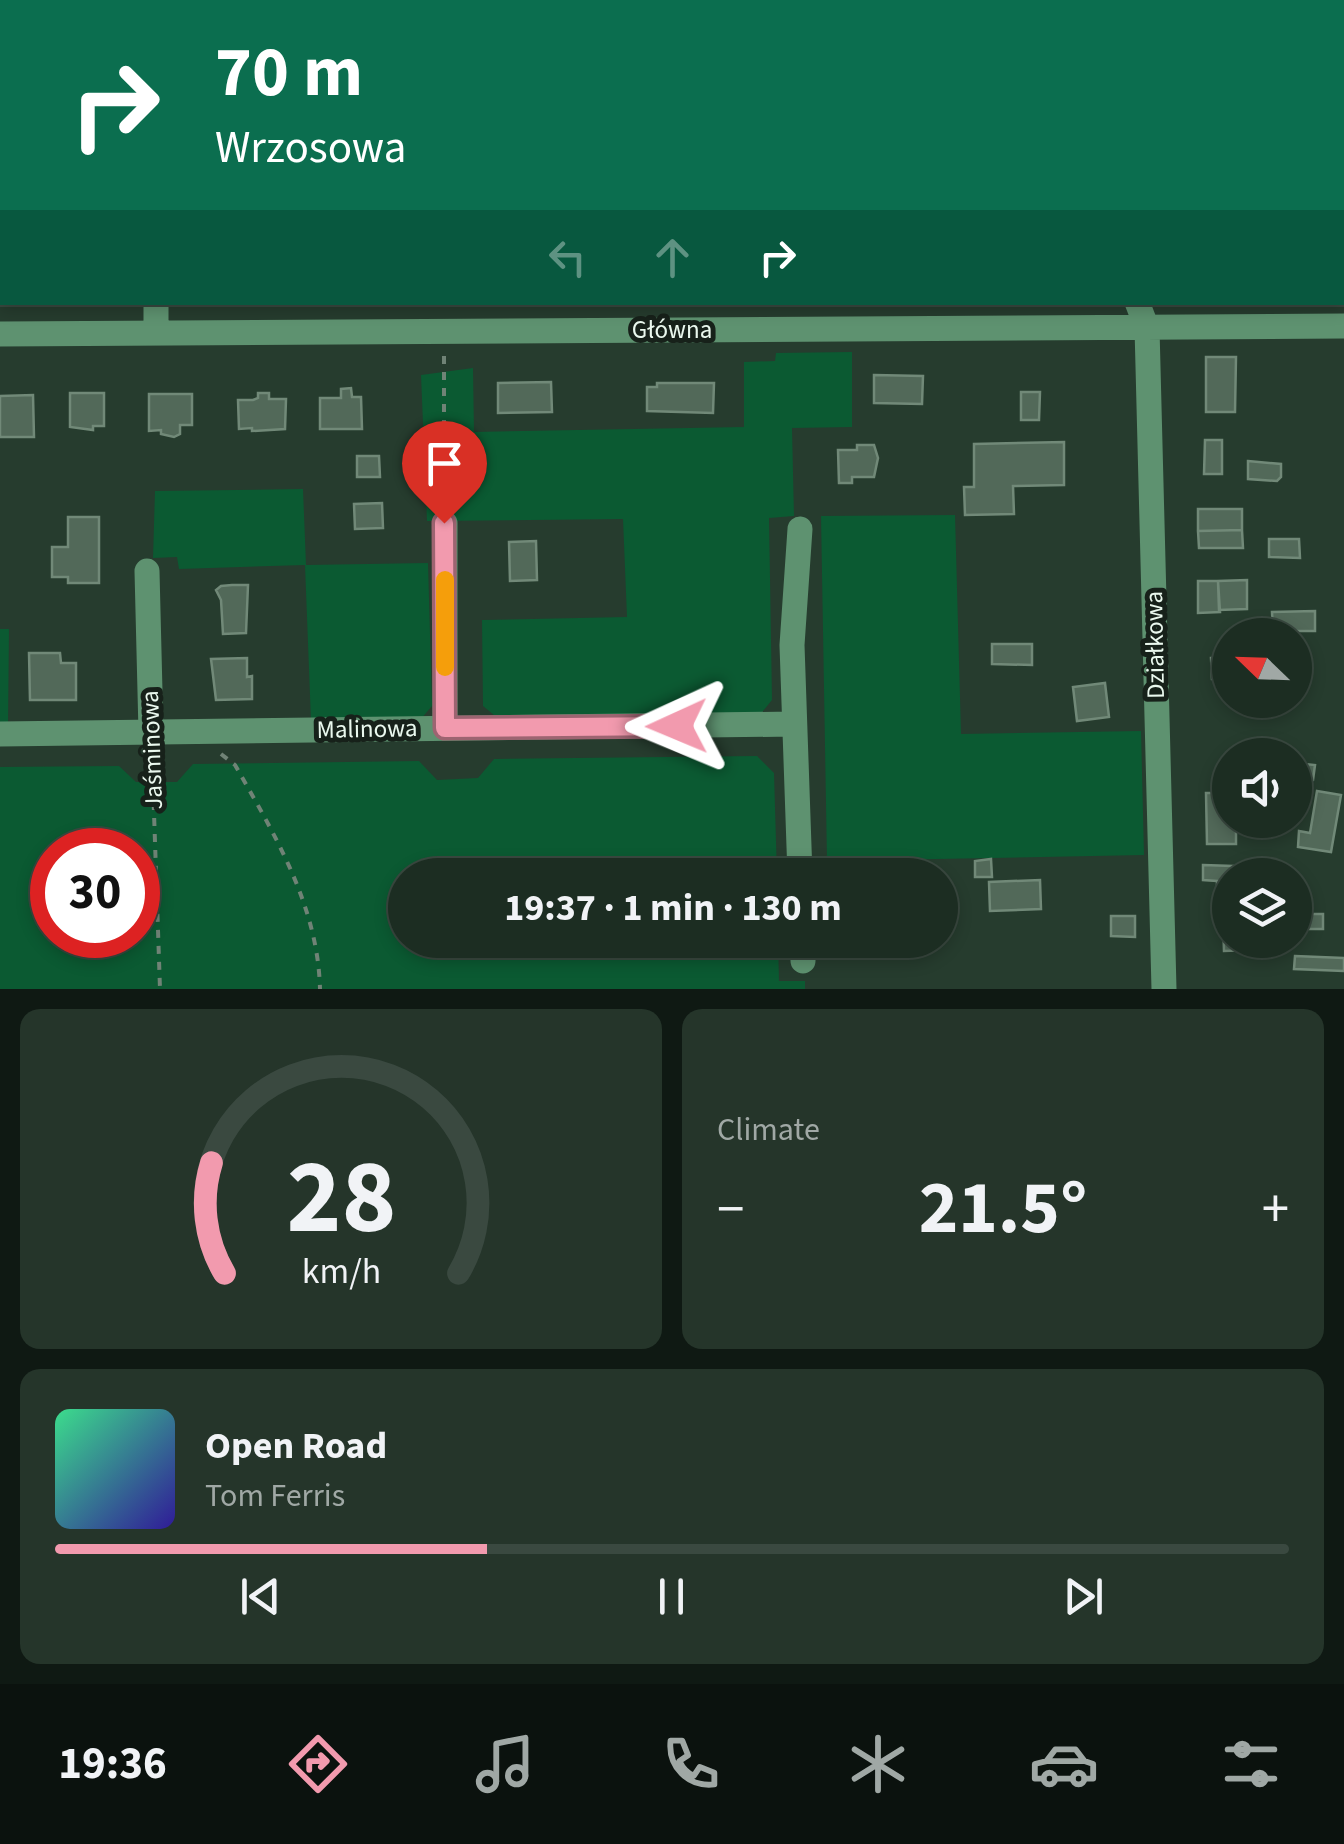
<!DOCTYPE html>
<meta charset="utf-8">
<style>
body{margin:0;font-family:"Source Sans 3",sans-serif;background:#25352a;color:#f1f3f6;height:100vh;display:flex;flex-direction:column;font-size:38px;white-space:nowrap}
*{box-sizing:border-box;margin:0}
p{font-size:32px;color:#a0a8a5}
.icon{flex:none;width:55px;height:55px;fill:none;stroke:currentColor;stroke-width:2;stroke-linecap:round;stroke-linejoin:round}
.map{position:relative;height:989px;overflow:hidden}
.side{display:flex;flex-direction:column;gap:20px;padding:20px;background:#0f1913;flex:1}
.side>*{flex:none}
.hud{position:absolute;left:0px;top:0px;width:1345px;height:305px;box-shadow:0 5px 15px #0003,0 0 0 2px #3a4940;background:#0b6e4f;color:#fff;overflow:hidden}
.needle{width:65px;rotate:293deg}
.buttons{position:absolute;left:1212px;top:618px;display:grid;gap:20px}
.buttons a{display:grid;place-items:center;width:100px;height:100px;border-radius:50%;background:#1c2d22;box-shadow:0 5px 15px #0003,0 0 0 2px #3a4940;font-size:50px}
.speed{position:absolute;left:30px;top:828px;display:flex;gap:20px;font-size:50px;font-weight:700;text-align:center}
.speed>*{display:grid;place-content:center;width:130px;height:130px;border-radius:50%;background:#1c2d22;box-shadow:0 5px 15px #0003,0 0 0 2px #3a4940;line-height:1}
.speed .limit{border:15px solid #d22;background:#fff;color:#111}
.pin{position:absolute;display:grid;place-items:center;width:85px;height:85px;color:#fff;margin:-102px -42px;border-radius:50% 50% 50% 0;rotate:-45deg;box-shadow:0 0 10px #0007}
.pin .icon{rotate:45deg}
.me{position:absolute;width:110px;margin:-55px;rotate:269deg;stroke-linejoin:round;filter:drop-shadow(0 0 8px #0008)}
.turn{display:flex;align-items:center;gap:35px;height:210px;padding:0 50px;font-size:45px}
.turn .icon{width:130px;height:130px;stroke-width:2.5}
.turn b{display:block;font-size:70px;line-height:85px}
.lanes{display:flex;align-items:center;height:95px;padding:0 50px;background:#0003;justify-content:center;gap:50px;direction:ltr}
.lanes .off{opacity:.35}
.big{font-size:75px;font-weight:700;line-height:1.1}
.side .widget{flex:1;display:flex;flex-direction:column;justify-content:center;gap:15px;min-width:0;padding:0 35px;border-radius:20px;background:#25352a}
.side .dial{align-items:center;gap:0}
.dial svg{height:260px;overflow:visible;fill:none;stroke:#3a4940;stroke-width:7;stroke-linecap:round;text-anchor:middle}
.dial text{fill:#f1f3f6;stroke:none}
.song{display:flex;align-items:center;gap:30px}
.cover{width:120px;height:120px;border-radius:15px;background:linear-gradient(135deg,hsl(150 70% 55%),hsl(250 70% 35%))}
.played{height:10px;border-radius:5px;background:linear-gradient(90deg,#f29aae 35%,#3a4940 35%)}
.keys{display:flex;justify-content:space-around;direction:ltr}
.heat{display:flex;justify-content:space-between;align-items:center;font-size:55px;direction:ltr}
.side .tiles{flex:1;display:grid;gap:20px;grid-template-columns:1fr 1fr}
.widget:last-child{grid-column:span 2}
.trip{position:absolute;left:388px;top:858px;width:570px;height:100px;border-radius:50px;background:#1c2d22;box-shadow:0 5px 15px #0003,0 0 0 2px #3a4940;font-weight:700;line-height:100px;text-align:center}
.tab-bar{display:flex;height:160px;justify-content:space-around;align-items:center;background:#0b120e;color:#a0a8a5}
.tab-bar .icon{width:70px;height:70px}
.tab-bar .on{color:#f29aae}
.tab-bar b{font-size:45px;color:#f1f3f6}
.map>svg:first-child{display:block}
.green{fill:#0b5a32;fill-rule:evenodd}
.building{fill:#526959;stroke:#718978;stroke-width:2.5}
.lines{fill:none;stroke-linecap:round;stroke-linejoin:round}
.path{stroke:#708376;stroke-width:4;stroke-dasharray:8 8;stroke-linecap:butt}
.minor{stroke:#5e9270;stroke-width:25}
.route-casing{stroke:#9d6471;stroke-width:25}
.route{stroke:#f29aae;stroke-width:18}
.slow{stroke:#f59e0b;stroke-width:18}
.labels{text-anchor:middle;dominant-baseline:central;stroke-width:10;stroke-linejoin:round;paint-order:stroke}
.street-label{font-size:25px;fill:#eaf8ee;stroke:#17211a}
</style>
<div class="map">
<svg width="1344" height="989" viewBox="0 0 1344 989">
<rect width="100%" height="100%" fill="#263c2e"/>
<path class="green" d="M 852,352 L 852,427 L 792,428 L 794,516 L 769,518 L 772,700 L 759,716 L 500,720 L 483,706 L 482,620 L 627,617 L 623,519 L 427,521 L 421,375 L 473,368 L 474,432 L 744,427 L 744,362 L 775,361 L 776,353 Z
M 303,489 L 306,565 L 428,563 L 432,706 L 420,720 L 311,721 L 305,565 L 179,569 L 177,557 L 153,558 L 155,491 Z
M 955,515 L 961,734 L 1141,731 L 1144,855 L 827,861 L 821,516 Z
M 0,629 L 9,629 L 8,726 L 0,726 Z
M 757,756 L 774,773 L 777,875 L 405,875 L 405,940 L 778,940 L 779,981 L 805,981 L 805,989 L 0,989 L 0,767 L 119,766 L 136,782 L 177,782 L 193,764 L 419,761 L 437,780 L 478,778 L 494,759 ZM 52,850 L 138,850 L 138,935 L 52,935 Z"/>
<path class="building" d="M 1206,357 L 1236,357 L 1235,412 L 1206,412 Z
M 874,375 L 923,376 L 922,404 L 874,403 Z
M 551,382 L 552,412 L 498,413 L 498,383 Z
M 657,383 L 714,383 L 713,413 L 647,411 L 647,387 L 657,387 Z
M 351,388 L 352,397 L 361,397 L 362,429 L 320,429 L 320,398 L 341,398 L 341,389 Z
M 1021,392 L 1040,392 L 1039,420 L 1021,420 Z
M 70,393 L 104,393 L 104,426 L 93,426 L 93,430 L 70,427 Z
M 258,393 L 269,393 L 269,399 L 286,399 L 285,429 L 252,431 L 252,428 L 239,429 L 238,400 L 253,400 L 258,398 Z
M 149,394 L 192,394 L 192,425 L 180,425 L 180,434 L 174,437 L 161,434 L 161,430 L 149,431 Z
M 33,395 L 34,437 L 0,437 L 0,396 Z
M 1205,440 L 1222,440 L 1222,474 L 1204,474 Z
M 1064,442 L 1064,485 L 1013,486 L 1014,514 L 965,515 L 964,487 L 974,487 L 974,444 Z
M 857,445 L 874,445 L 878,458 L 874,477 L 852,477 L 852,483 L 839,483 L 838,450 L 857,450 Z
M 357,456 L 379,456 L 380,477 L 357,477 Z
M 1248,461 L 1281,464 L 1281,477 L 1277,481 L 1248,479 Z
M 382,503 L 383,528 L 355,529 L 354,504 Z
M 1198,509 L 1242,509 L 1242,530 L 1198,531 Z
M 68,517 L 99,517 L 99,583 L 68,583 L 68,577 L 52,577 L 52,547 L 68,547 Z
M 1242,530 L 1243,548 L 1199,548 L 1198,531 Z
M 1269,539 L 1299,539 L 1300,558 L 1269,557 Z
M 536,541 L 537,580 L 510,581 L 509,542 Z
M 1247,580 L 1247,609 L 1219,610 L 1218,581 Z
M 1198,581 L 1218,581 L 1220,612 L 1198,613 Z
M 232,585 L 248,585 L 246,633 L 223,634 L 221,600 L 216,590 L 221,586 Z
M 1315,611 L 1315,631 L 1273,631 L 1272,612 Z
M 992,644 L 1032,644 L 1032,665 L 992,664 Z
M 29,653 L 60,653 L 61,663 L 76,663 L 76,700 L 30,700 Z
M 247,658 L 247,677 L 252,676 L 252,699 L 216,700 L 211,659 Z
M 1211,658 L 1230,658 L 1230,679 L 1212,679 Z
M 1105,683 L 1109,717 L 1077,721 L 1073,687 Z
M 1295,763 L 1315,765 L 1313,780 L 1295,779 Z
M 1317,791 L 1341,795 L 1331,852 L 1298,847 L 1299,831 L 1310,833 Z
M 1206,793 L 1230,793 L 1230,820 L 1236,820 L 1236,844 L 1207,844 Z
M 991,859 L 992,877 L 975,877 L 975,861 Z
M 1203,865 L 1233,866 L 1233,874 L 1251,875 L 1230,875 L 1230,900 L 1217,900 L 1217,881 L 1203,880 Z
M 1040,880 L 1041,909 L 990,911 L 989,882 Z
M 1295,914 L 1323,914 L 1323,929 L 1295,929 Z
M 1111,916 L 1135,916 L 1135,937 L 1111,936 Z
M 1223,920 L 1230,920 L 1230,940 L 1253,940 L 1253,950 L 1224,951 Z
M 1295,956 L 1344,958 L 1344,971 L 1294,969 Z"/>
<g class="lines">
<path class="path" d="M 151,0 L 151,2
M 505,2 L 505,0
M 444,356 L 444,501
M 152,754 L 160,989
M 221,754 L 235,765 C 275,835 318,906 320,989"/>
<path class="minor" d="M 1021,0 L 1022,2
M 156,302 L 156,333
M 1137,302 L 1147,328 L 1164,989
M 0,334 L 1344,326
M 445,523 L 445,728
M 800,529 L 792,645 L 800,875
M 147,571 L 151,732
M 0,734 L 793,724
M 803,940 L 803,961"/>
</g>
<g class="lines">
<g class="route-casing">
<path id="route" d="M 444,523 L 445,728 L 677,726"/>
</g>
<use href="#route" class="route"/>
<path class="slow" d="M 445,580 L 445,667"/>
</g>
<g class="labels">
<g class="street-label">
<text x="672" y="330">Główna</text>
<text transform="translate(1155 645) rotate(-91)">Działkowa</text>
<text transform="translate(367 729) rotate(-1)">Malinowa</text>
<text transform="translate(152 750) rotate(-92)">Jaśminowa</text>
</g>
</g>
</svg>
<div class="buttons">
<a><svg class="needle" viewBox="-14 -14 28 28"><path d="M0-13l5 13h-10z" fill="#e53935"/><path d="M0 13l5-13h-10z" fill="#a0a8a5"/></svg></a>
<a><svg class="icon" aria-label="sound" viewBox="0 0 24 24"><path d="M4 9h4l5-4v14l-5-4H4zM17 9q2 3 0 6"/></svg></a>
<a><svg class="icon" aria-label="layers" viewBox="0 0 24 24"><path d="M12 4l9 5-9 5-9-5zM3 14l9 5 9-5"/></svg></a>
</div>
<div class="speed"><div class="limit">30</div></div>
<div class="pin" style="left:444px;top:523px;background:#d93025"><svg class="icon" aria-label="arrive" viewBox="0 0 24 24"><path d="M6 21V4h12l-3 4 3 4H6"/></svg></div>
<svg class="me" style="left:677px;top:726px" viewBox="-20 -20 40 40"><path d="M0-17L14 15 0 8-14 15z" fill="#f29aae" stroke="#fff" stroke-width="4"/></svg>
<div class="trip">19:37 · 1 min · 130 m</div>
<div class="hud">
<div class="turn"><svg class="icon" aria-label="right" viewBox="0 0 24 24"><path d="M7 20v-9h11M14 6l5 5-5 5"/></svg><div><b>70 m</b>Wrzosowa</div></div>
<div class="lanes"><svg class="icon off" aria-label="left" viewBox="0 0 24 24"><path d="M17 20v-9H6M10 6l-5 5 5 5"/></svg><svg class="icon off" aria-label="ahead" viewBox="0 0 24 24"><path d="M12 20V5M6 11l6-6 6 6"/></svg><svg class="icon" aria-label="right" viewBox="0 0 24 24"><path d="M7 20v-9h11M14 6l5 5-5 5"/></svg></div>
</div>
</div>
<section class="side">
<div class="tiles">
<div class="widget dial"><svg viewBox="0 0 100 80">
<path d="M14 69A42 42 0 1 1 86 69"/>
<path d="M14 69A42 42 0 0 1 10 35" stroke="#f29aae"/>
<text x="50" y="56" font-size="32" font-weight="700">28</text>
<text x="50" y="72" font-size="11">km/h</text>
</svg></div>
<div class="widget"><p>Climate</p>
<div class="heat"><a>−</a><b class="big">21.5°</b><a>+</a></div>
</div>
<div class="widget">
<div class="song"><i class="cover"></i><div><b>Open Road</b><p>Tom Ferris</p></div></div>
<div class="played"></div>
<div class="keys"><svg class="icon" aria-label="previous" viewBox="0 0 24 24"><path d="M18 5L8 12l10 7zM5 5v14"/></svg><svg class="icon" aria-label="pause" viewBox="0 0 24 24"><path d="M8 5v14M16 5v14"/></svg><svg class="icon" aria-label="next" viewBox="0 0 24 24"><path d="M6 5l10 7-10 7zM19 5v14"/></svg></div>
</div>
</div>
</section>
<nav class="tab-bar">
<b>19:36</b>
<svg class="icon on" aria-label="directions" viewBox="0 0 24 24"><path d="M12 3l9 9-9 9-9-9zM9 14v-3h6M13 9l2 2-2 2"/></svg>
<svg class="icon" aria-label="music" viewBox="0 0 24 24"><path d="M9 18V5l10-2v13"/><circle cx="6" cy="18" r="3"/><circle cx="16" cy="16" r="3"/></svg>
<svg class="icon" aria-label="phone" viewBox="0 0 24 24"><path d="M5 4h4l2 5-3 2q2 4 5 5l2-3 5 2v4C11 20 4 13 5 4z"/></svg>
<svg class="icon" aria-label="climate" viewBox="0 0 24 24"><path d="M12 3v18M4 7l16 10M4 17L20 7"/></svg>
<svg class="icon" aria-label="car" viewBox="0 0 24 24"><path d="M5 17H2v-5l4-1 3-4h7l3 4 3 1v5h-3M9 17h6M6 11h13"/><circle cx="7" cy="17" r="2"/><circle cx="17" cy="17" r="2"/></svg>
<svg class="icon" aria-label="filters" viewBox="0 0 24 24"><path d="M4 7h16M4 17h16"/><circle cx="9" cy="7" r="2"/><circle cx="15" cy="17" r="2"/></svg>
</nav>
